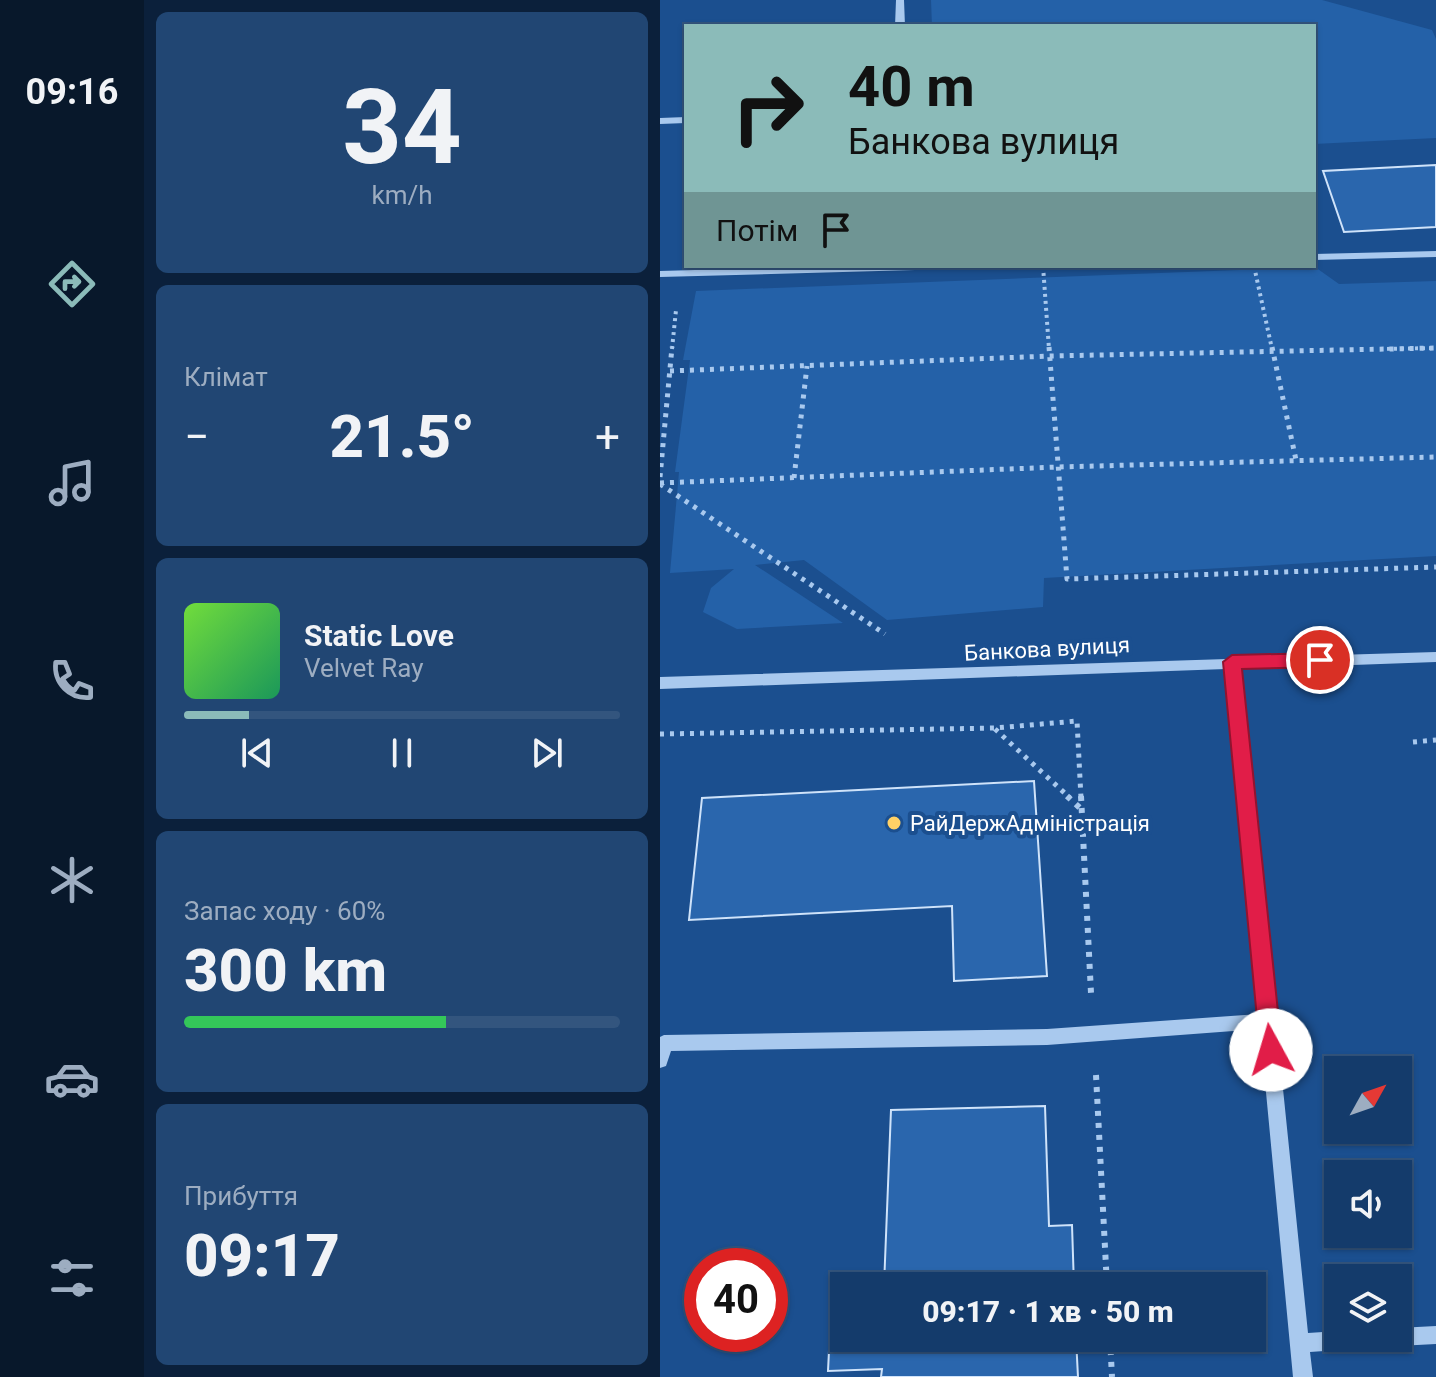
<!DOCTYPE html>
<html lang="uk">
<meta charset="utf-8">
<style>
body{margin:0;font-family:Roboto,sans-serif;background:#214673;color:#f1f3f6;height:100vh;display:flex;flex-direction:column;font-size:30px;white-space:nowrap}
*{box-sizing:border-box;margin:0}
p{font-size:26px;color:#9dadc1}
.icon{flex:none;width:44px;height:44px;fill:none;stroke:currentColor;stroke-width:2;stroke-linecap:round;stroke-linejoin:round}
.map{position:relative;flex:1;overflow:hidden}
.sheet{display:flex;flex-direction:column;gap:12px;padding:12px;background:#0b203b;width:516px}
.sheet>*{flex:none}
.banner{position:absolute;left:24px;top:24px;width:632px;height:244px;border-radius:0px;box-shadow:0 2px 6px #0004,0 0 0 2px #33557e;background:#8bbbb9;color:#111;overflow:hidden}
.needle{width:52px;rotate:50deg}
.tools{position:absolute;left:664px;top:1056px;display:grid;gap:16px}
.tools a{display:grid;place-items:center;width:88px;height:88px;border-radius:0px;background:#143b6b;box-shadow:0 2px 6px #0004,0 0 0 2px #33557e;font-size:40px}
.speed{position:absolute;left:24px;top:1248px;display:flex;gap:16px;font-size:40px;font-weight:700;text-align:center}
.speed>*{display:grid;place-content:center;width:104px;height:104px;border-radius:50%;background:#143b6b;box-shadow:0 2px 6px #0004,0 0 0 2px #33557e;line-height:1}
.speed .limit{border:12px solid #d22;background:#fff;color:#111}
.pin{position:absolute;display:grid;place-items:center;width:68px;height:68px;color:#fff;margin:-34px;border:4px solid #fff;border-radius:50%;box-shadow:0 2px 8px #0007}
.me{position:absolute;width:88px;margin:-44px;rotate:354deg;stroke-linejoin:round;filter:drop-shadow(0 0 6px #0008)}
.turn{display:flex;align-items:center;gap:28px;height:168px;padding:0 32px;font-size:36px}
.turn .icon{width:104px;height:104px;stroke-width:2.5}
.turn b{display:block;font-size:56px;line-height:68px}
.then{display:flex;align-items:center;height:76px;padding:0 32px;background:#0003;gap:16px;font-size:30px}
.big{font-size:60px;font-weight:800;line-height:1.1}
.sheet .card{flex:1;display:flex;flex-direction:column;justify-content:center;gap:12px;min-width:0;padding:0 28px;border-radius:12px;background:#214673}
.sheet .dial{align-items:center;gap:0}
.dial b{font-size:104px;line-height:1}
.song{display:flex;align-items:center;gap:24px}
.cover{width:96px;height:96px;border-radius:12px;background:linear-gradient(135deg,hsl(100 70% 55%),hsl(150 70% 35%))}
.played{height:8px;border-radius:4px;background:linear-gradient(90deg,#8bbbb9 15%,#33557e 15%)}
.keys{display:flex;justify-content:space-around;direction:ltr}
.heat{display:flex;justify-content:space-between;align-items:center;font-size:44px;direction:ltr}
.charge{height:12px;border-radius:6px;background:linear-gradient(90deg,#34c759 60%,#33557e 0)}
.trip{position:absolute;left:170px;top:1272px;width:436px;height:80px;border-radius:0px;background:#143b6b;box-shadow:0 2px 6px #0004,0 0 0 2px #33557e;font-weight:800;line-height:80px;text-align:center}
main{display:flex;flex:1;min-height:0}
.tabs{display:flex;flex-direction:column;width:144px;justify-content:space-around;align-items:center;background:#08182b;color:#9dadc1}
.tabs .icon{width:56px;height:56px}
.tabs .on{color:#8bbbb9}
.tabs b{font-size:36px;color:#f1f3f6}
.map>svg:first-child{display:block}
.green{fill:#2461a8}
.building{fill:#2a66ad;stroke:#cfe3fa;stroke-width:2}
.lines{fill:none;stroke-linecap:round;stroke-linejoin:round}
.path-far2{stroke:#a9c9ee;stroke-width:4;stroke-dasharray:3 4;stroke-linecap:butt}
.path-far1{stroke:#a9c9ee;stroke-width:5;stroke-dasharray:4 6;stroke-linecap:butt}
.path{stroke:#a9c9ee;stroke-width:6;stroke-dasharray:5 7;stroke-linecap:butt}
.minor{fill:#a9c9ee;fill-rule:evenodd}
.route{fill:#e11d48;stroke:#92132f;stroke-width:2}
.poi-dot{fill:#ffd166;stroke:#1b4f8f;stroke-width:3}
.labels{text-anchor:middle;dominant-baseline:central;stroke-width:8;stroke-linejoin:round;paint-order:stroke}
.street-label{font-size:22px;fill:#fff;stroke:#1b4f8f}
.poi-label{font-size:22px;fill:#fff;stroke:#1b4f8f;text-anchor:start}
</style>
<main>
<nav class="tabs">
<b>09:16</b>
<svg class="icon on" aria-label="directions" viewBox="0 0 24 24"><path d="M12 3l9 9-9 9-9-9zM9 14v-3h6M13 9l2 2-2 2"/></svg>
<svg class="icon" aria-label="music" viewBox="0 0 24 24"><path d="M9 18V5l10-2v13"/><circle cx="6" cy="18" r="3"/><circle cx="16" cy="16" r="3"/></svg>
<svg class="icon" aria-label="phone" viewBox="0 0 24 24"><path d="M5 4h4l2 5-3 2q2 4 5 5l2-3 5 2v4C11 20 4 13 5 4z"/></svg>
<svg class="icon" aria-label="climate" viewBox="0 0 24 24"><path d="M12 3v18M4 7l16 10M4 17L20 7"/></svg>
<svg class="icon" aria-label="car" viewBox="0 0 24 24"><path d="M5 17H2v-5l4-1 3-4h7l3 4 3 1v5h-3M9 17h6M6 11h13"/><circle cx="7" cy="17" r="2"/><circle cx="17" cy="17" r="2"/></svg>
<svg class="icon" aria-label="filters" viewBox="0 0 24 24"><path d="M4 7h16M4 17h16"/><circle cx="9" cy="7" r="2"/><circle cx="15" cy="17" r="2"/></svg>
</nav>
<section class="sheet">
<div class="card dial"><b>34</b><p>km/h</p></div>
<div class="card"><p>Клімат</p>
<div class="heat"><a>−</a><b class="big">21.5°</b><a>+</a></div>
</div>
<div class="card">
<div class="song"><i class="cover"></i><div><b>Static Love</b><p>Velvet Ray</p></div></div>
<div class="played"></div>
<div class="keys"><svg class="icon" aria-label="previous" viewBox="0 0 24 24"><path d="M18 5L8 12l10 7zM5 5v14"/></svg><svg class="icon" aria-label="pause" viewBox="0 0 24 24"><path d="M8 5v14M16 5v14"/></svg><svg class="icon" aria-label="next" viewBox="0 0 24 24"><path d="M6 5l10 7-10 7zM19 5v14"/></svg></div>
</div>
<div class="card"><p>Запас ходу · 60%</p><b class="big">300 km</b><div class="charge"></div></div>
<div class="card"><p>Прибуття</p><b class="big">09:17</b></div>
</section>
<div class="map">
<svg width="776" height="1377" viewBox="0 0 776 1377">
<rect width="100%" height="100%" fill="#1b4f8f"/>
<path class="green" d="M 271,0 L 662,0 L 772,30 L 776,39 L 776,138 L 654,144 L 654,26 L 272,26 Z
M 655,267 L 679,284 L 776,281 L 776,556 L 384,578 L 383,607 L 227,620 L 144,560 L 95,565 L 183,623 L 77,629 L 43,612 L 51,588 L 74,569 L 10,573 L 19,472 L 15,472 L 30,360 L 23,360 L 36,291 Z"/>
<path class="building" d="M 776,165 L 776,227 L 684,232 L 663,171 Z
M 374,781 L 387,976 L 294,981 L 292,906 L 29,920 L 42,798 Z
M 385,1106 L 389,1226 L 412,1225 L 414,1286 L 224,1286 L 231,1110 Z
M 172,1291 L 184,1291 L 184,1338 L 416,1338 L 418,1377 L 221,1377 L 222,1369 L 168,1371 Z"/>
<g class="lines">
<path class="path-far2" d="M 383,266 L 389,349
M 594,266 L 612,349
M 12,349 L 16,310
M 720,349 L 776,348"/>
<path class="path-far1" d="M 389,347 L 407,579 L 776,567
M 612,347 L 636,460
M 10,371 L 390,356 L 776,348
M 0,477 L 12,347
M 134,478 L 147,366
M 0,483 L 398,467 L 776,457
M 0,484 L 225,634
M 335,729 L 410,798
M 0,734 L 335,728 L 417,721 L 421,798
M 753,742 L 776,740"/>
<path class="path" d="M 407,796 L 421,809
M 421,796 L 431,993
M 436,1075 L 447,1286
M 450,1338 L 452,1377"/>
<path class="minor" d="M 236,0 L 244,0 L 245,26 L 235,26 Z
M 26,117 L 26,123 L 0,124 L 0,118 Z
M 776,251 L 776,257 L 654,260 L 654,254 Z
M 168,266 L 296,266 L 291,269 L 0,277 L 0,271 Z
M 776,652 L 776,662 L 580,669 L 648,1333 L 678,1331 L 678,1338 L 738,1338 L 738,1328 L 776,1326 L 776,1344 L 738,1346 L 731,1344 L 730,1340 L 728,1345 L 721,1347 L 650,1352 L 653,1377 L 633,1377 L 600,1029 L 387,1045 L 11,1051 L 6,1066 L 0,1068 L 0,1037 L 4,1035 L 387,1029 L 599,1014 L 566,669 L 0,689 L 0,677 L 567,659 L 572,657 L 577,658 Z"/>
</g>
<path class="route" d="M 660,653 L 669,660 L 660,667 L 582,669 L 622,1050 L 618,1058 L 611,1061 L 603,1058 L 600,1050 L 563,662 L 572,655 Z"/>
<circle class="poi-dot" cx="234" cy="823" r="8"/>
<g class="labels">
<g class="street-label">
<text transform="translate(387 649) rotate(-3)">Банкова вулиця</text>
</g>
<g class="poi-label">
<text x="250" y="823">РайДержАдміністрація</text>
</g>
</g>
</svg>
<div class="tools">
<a><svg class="needle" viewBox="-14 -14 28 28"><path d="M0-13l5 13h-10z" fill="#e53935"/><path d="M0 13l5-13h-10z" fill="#9dadc1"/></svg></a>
<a><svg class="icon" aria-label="sound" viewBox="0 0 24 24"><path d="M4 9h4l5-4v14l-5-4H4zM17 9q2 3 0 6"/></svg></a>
<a><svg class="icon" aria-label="layers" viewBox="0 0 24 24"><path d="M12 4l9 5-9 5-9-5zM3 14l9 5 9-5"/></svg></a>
</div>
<div class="speed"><div class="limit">40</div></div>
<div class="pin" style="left:660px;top:660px;background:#d93025"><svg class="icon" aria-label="arrive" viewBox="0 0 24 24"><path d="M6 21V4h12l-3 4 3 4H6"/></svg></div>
<svg class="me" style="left:611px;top:1050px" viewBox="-20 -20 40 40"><circle r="19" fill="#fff"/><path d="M0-13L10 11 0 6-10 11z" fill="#e11d48"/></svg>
<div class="trip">09:17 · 1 хв · 50 m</div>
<div class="banner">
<div class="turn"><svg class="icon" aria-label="right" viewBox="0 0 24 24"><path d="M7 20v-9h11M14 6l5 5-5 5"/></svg><div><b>40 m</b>Банкова вулиця</div></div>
<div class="then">Потім<svg class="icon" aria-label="arrive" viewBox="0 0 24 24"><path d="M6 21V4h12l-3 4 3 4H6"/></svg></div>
</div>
</div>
</main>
